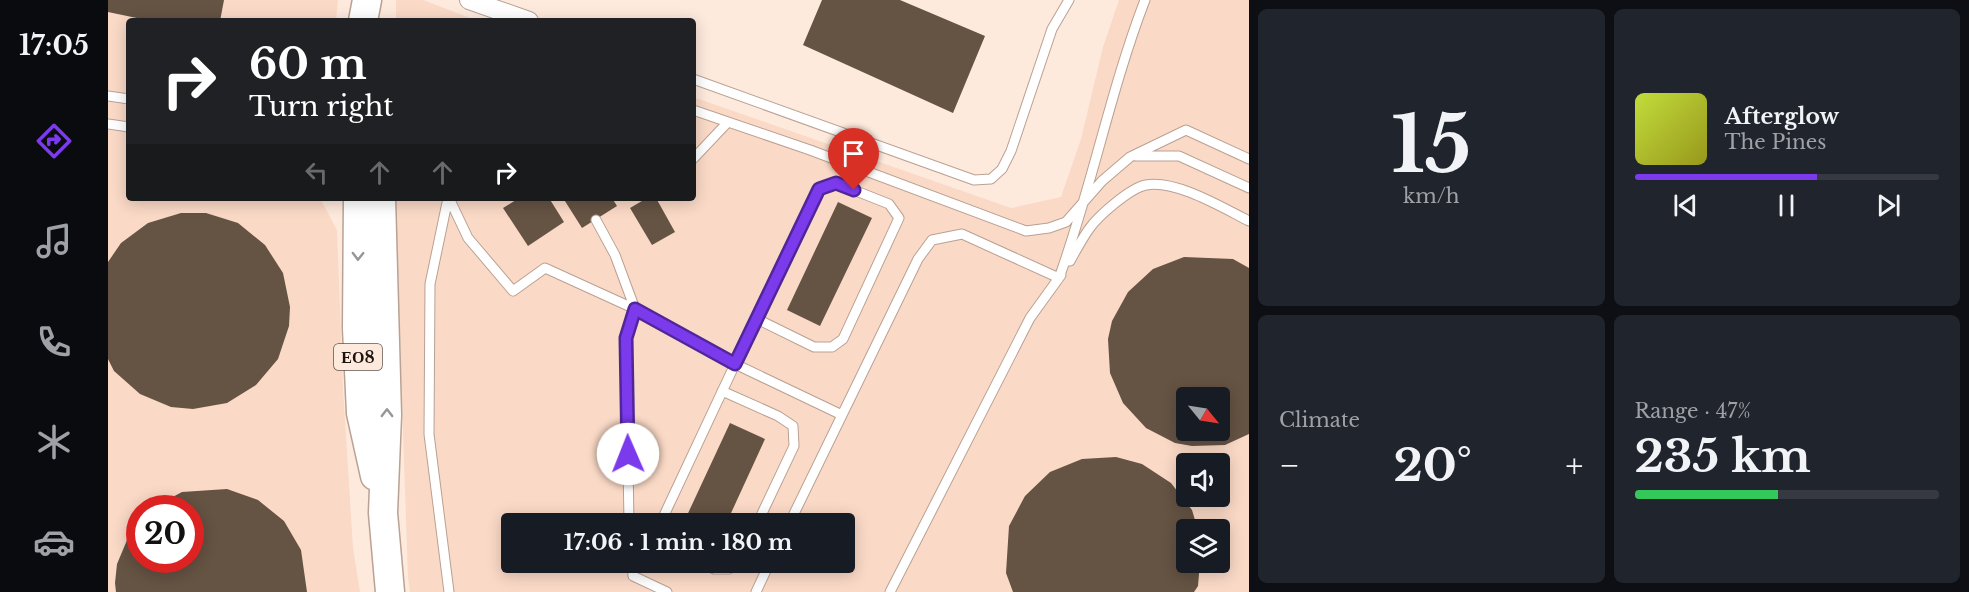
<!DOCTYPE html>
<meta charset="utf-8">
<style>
body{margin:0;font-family:"Libre Baskerville",serif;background:#20242c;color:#f1f3f6;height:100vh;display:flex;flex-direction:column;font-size:22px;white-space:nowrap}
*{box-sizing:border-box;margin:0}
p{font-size:20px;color:#9ea1a6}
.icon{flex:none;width:33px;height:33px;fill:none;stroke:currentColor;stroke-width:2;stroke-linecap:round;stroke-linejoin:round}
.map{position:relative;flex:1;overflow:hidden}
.details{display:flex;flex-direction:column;gap:9px;padding:9px;background:#0d0f14;width:720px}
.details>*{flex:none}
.top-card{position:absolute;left:18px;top:18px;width:570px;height:183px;border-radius:6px;box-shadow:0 3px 15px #0003;background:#202124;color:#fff;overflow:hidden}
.needle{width:39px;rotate:120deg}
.tools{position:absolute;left:1068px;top:387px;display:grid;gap:12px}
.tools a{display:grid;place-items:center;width:54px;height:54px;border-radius:6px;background:#171b24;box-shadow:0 3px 15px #0003;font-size:30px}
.speed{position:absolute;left:18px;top:495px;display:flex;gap:12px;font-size:30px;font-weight:700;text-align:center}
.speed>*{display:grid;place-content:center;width:78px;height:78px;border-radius:50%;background:#171b24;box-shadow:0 3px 15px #0003;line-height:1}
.speed .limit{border:9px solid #d22;background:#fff;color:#111}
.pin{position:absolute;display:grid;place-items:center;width:51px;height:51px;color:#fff;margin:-62px -26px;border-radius:50% 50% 50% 0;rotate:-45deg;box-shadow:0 0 6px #0007}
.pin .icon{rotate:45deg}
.me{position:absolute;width:66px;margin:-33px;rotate:359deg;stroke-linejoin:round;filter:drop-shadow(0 0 4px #0008)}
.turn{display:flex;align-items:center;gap:21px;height:126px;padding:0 24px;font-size:27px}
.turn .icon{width:78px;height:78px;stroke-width:2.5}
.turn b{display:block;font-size:42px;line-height:51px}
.lanes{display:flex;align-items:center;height:57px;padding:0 24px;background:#0003;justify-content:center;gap:30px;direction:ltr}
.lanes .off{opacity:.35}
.big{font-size:45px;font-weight:700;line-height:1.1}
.details .card{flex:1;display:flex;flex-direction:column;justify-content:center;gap:9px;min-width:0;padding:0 21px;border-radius:9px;background:#20242c}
.details .dial{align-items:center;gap:0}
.dial b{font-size:78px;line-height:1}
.song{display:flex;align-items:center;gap:18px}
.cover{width:72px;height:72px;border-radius:9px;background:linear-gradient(135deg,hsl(70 70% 55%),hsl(60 70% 35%))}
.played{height:6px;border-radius:3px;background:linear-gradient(90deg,#7c3aed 60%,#363941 60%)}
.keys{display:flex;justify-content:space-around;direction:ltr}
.heat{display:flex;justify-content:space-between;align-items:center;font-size:33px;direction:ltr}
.charge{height:9px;border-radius:4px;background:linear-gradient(90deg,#34c759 47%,#363941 0)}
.details .tiles{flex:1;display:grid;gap:9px;grid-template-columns:repeat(2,1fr)}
.trip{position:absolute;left:393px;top:513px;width:354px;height:60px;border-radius:6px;background:#171b24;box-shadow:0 3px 15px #0003;font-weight:700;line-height:60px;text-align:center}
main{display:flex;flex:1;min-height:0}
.dock{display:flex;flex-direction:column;width:108px;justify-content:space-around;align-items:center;background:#090b0e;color:#9ea1a6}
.dock .icon{width:42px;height:42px}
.dock .active{color:#7c3aed}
.dock b{font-size:27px;color:#f1f3f6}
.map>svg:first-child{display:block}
.built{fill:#fad9c6;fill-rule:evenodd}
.building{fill:#655343;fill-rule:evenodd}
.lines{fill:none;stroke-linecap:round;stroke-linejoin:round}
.service-casing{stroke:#b9a193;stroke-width:11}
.minor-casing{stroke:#b9a193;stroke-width:20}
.primary-casing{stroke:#b9a193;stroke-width:31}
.service{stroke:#fff;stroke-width:9}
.minor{stroke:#fff;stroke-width:18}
.primary{stroke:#fff;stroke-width:28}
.oneway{stroke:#999593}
.route-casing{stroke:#51269a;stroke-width:15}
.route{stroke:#7c3aed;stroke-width:10}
.labels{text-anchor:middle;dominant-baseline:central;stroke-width:6;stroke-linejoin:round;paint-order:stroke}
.shield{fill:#fee9dd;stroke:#60544d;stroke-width:1.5}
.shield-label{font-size:16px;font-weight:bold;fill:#1c140f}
</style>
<main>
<nav class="dock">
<b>17:05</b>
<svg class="icon active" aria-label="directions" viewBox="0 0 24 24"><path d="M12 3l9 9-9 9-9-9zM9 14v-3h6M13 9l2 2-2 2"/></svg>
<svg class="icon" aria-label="music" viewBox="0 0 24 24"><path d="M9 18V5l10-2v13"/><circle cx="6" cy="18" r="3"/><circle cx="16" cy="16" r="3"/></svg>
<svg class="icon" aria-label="phone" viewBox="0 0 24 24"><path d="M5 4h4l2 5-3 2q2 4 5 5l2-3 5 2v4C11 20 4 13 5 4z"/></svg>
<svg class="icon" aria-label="climate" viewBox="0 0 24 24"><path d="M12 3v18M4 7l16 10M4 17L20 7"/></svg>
<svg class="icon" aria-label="car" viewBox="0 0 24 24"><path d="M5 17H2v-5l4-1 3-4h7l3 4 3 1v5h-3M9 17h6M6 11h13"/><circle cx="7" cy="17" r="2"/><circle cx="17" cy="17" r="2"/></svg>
</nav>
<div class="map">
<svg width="1141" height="592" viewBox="0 0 1141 592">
<rect width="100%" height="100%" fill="#fee9dd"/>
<path class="built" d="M 0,0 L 230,0 L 228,21 L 21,21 L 21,198 L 212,198 L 229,230 L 235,389 L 245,548 L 252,592 L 0,592 ZM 32,508 L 82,508 L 82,560 L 32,560 Z
M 288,0 L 315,0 L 370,21 L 288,21 Z
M 1011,0 L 1141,0 L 1141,592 L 302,592 L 300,577 L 287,198 L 585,198 L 585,97 L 903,208 L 953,197 L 973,139 L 995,47 ZM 1078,398 L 1112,398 L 1112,430 L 1078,430 ZM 1078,464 L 1112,464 L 1112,496 L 1078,496 ZM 404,524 L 736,524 L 736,562 L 404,562 ZM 1078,530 L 1112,530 L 1112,562 L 1078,562 Z"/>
<path class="building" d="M 0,0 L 116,0 L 112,21 L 43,21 L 0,12 Z
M 714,0 L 792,0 L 877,36 L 845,113 L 695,45 Z
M 411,198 L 441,198 L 456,222 L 420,246 L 395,208 Z
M 455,198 L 504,198 L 509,206 L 474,228 Z
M 539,198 L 548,198 L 567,232 L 544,245 L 522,208 Z
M 730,202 L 764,218 L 712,326 L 679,310 Z
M 73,213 L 98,213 L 130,223 L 157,245 L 175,273 L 182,307 L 181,326 L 170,359 L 148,385 L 119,403 L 85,409 L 63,407 L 32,394 L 6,371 L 0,359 L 0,262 L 13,243 L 40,223 Z
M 1076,257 L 1125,259 L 1141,268 L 1141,434 L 1117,445 L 1084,446 L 1067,443 L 1038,428 L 1015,403 L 1002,373 L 1000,339 L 1004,321 L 1020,292 L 1045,269 ZM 1078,398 L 1112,398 L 1112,430 L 1078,430 Z
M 622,423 L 657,439 L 618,524 L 575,524 Z
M 1008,457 L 1034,464 L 1063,483 L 1084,510 L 1090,530 L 1078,530 L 1078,562 L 1092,562 L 1090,586 L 1086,592 L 905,592 L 898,573 L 901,526 L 917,496 L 942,472 L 974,459 Z
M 119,489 L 150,500 L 176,521 L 193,550 L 199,592 L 8,592 L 7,583 L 9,564 L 22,533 L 32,522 L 32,560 L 82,560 L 82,508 L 44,508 L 74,492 Z"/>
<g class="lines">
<g class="service-casing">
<path id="service" d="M 585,79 L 866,180 L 883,179 L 894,169 L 903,151 L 944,29 L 961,0
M 0,96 L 21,99
M 585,110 L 702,150 L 918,231 L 941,228 L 958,222 L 994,181 L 1022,157 L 1078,130 L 1141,159
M 0,124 L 21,127
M 1028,156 L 1071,156 L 1141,188
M 585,159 L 620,122
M 340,198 L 322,284 L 321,434 L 341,592
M 341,198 L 360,238 L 405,291 L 437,268 L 527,309 L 627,364 L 734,415
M 488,220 L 507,255 L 527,309 L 518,338 L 521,524
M 962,261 C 968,250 974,239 981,229 C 990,216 1022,188 1038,185 C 1067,179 1115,208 1141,221
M 614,391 L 670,416 L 685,426 L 686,446 L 649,524
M 552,524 L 627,364 L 711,189 L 728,183 L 781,204 L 791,218 L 735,339 L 724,347 L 706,347 L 649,319
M 681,524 L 810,259 L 824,240 L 854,234 L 951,278 C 984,187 1002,91 1037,0
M 524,562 L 525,576 L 559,592
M 591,562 L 606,569 L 621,569 L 627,562
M 648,592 L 662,562
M 782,592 L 922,318 L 953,275"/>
</g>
<g class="minor-casing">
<path id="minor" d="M 361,0 L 421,21"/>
</g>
<g class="primary-casing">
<path id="primary" d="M 255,21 L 259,0
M 250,198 L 249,328 L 253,413 L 267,476
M 273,198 L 279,415 L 275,513 L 282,592"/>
</g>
<use href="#service" class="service"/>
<use href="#minor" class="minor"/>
<use href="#primary" class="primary"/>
</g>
<defs><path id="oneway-chevron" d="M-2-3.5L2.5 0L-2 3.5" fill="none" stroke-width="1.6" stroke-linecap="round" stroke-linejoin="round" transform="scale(1.5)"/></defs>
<g class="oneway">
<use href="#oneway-chevron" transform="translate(250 256) rotate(91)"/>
<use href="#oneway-chevron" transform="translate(279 413) rotate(-90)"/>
</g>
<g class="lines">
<g class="route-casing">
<path id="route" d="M 520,454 L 518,338 L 527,309 L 627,364 L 711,189 L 728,183 L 746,190"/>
</g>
<use href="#route" class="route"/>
</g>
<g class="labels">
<rect class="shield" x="226" y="344" width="48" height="26" rx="4.5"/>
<g class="shield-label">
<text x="250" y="357">ΕΟ8</text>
</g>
</g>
</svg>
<div class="tools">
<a><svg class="needle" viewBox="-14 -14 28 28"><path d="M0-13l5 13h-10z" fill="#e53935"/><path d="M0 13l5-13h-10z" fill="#9ea1a6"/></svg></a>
<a><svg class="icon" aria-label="sound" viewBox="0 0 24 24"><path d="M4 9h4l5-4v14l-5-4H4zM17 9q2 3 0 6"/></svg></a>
<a><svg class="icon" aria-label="layers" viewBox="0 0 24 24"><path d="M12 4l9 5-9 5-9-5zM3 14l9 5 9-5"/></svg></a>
</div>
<div class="speed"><div class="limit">20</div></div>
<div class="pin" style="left:746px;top:190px;background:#d93025"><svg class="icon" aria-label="arrive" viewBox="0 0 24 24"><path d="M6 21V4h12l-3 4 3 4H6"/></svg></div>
<svg class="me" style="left:520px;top:454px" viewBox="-20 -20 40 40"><circle r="19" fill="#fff"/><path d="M0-13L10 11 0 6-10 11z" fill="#7c3aed"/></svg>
<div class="trip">17:06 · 1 min · 180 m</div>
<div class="top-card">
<div class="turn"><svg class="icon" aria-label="right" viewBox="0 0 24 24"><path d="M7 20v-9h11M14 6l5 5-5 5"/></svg><div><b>60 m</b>Turn right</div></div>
<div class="lanes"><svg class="icon off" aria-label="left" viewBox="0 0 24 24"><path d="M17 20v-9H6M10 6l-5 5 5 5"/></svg><svg class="icon off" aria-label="ahead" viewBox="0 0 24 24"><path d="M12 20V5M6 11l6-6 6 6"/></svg><svg class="icon off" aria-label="ahead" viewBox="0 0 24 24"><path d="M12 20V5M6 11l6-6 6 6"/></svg><svg class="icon" aria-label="right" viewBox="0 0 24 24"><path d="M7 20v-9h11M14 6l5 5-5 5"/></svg></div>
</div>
</div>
<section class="details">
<div class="tiles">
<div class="card dial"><b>15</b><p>km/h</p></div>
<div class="card">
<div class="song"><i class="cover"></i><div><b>Afterglow</b><p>The Pines</p></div></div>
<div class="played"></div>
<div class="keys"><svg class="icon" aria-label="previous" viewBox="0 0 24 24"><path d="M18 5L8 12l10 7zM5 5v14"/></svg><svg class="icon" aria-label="pause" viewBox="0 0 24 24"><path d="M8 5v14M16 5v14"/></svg><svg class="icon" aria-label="next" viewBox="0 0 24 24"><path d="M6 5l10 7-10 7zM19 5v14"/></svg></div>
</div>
<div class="card"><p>Climate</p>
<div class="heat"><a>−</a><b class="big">20°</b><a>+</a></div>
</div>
<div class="card"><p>Range · 47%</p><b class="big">235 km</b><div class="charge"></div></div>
</div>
</section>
</main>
